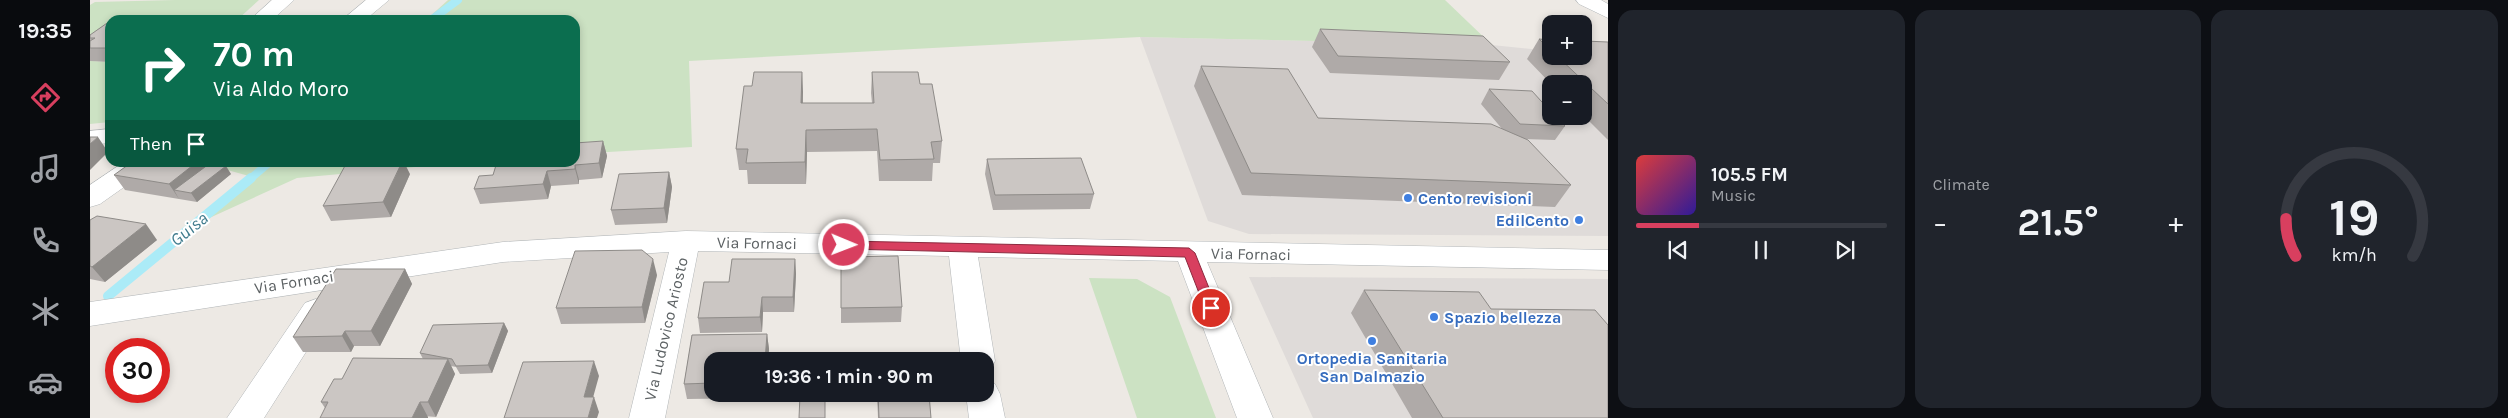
<!DOCTYPE html>
<meta charset="utf-8">
<style>
body{margin:0;font-family:Karla,sans-serif;background:#20242c;color:#f1f3f6;height:100vh;display:flex;flex-direction:column;font-size:19px;white-space:nowrap}
*{box-sizing:border-box;margin:0}
p{font-size:16px;color:#9ea1a6}
.icon{flex:none;width:28px;height:28px;fill:none;stroke:currentColor;stroke-width:2;stroke-linecap:round;stroke-linejoin:round}
.map{position:relative;flex:1;overflow:hidden}
.panel{display:flex;flex-direction:column;gap:10px;padding:10px;background:#0d0f14;width:900px}
.panel>*{flex:none}
.top-card{position:absolute;left:15px;top:15px;width:475px;height:152px;border-radius:15px;box-shadow:0 2px 8px #0003;background:#0b6e4f;color:#fff;overflow:hidden}
.buttons{position:absolute;left:1452px;top:15px;display:grid;gap:10px}
.buttons a{display:grid;place-items:center;width:50px;height:50px;border-radius:10px;background:#171b24;box-shadow:0 2px 8px #0003;font-size:25px}
.speed{position:absolute;left:15px;top:338px;display:flex;gap:10px;font-size:25px;font-weight:700;text-align:center}
.speed>*{display:grid;place-content:center;width:65px;height:65px;border-radius:50%;background:#171b24;box-shadow:0 2px 8px #0003;line-height:1}
.speed .limit{border:8px solid #d22;background:#fff;color:#111}
.pin{position:absolute;display:grid;place-items:center;width:42px;height:42px;color:#fff;margin:-21px;border:2px solid #fff;border-radius:50%;box-shadow:0 1px 5px #0007}
.me{position:absolute;width:55px;margin:-28px;rotate:91deg;stroke-linejoin:round;filter:drop-shadow(0 0 4px #0008)}
.turn{display:flex;align-items:center;gap:18px;height:105px;padding:0 25px;font-size:22px}
.turn .icon{width:65px;height:65px;stroke-width:2.5}
.turn b{display:block;font-size:35px;line-height:42px}
.then{display:flex;align-items:center;height:48px;padding:0 25px;background:#0003;gap:10px;font-size:19px}
.big{font-size:38px;font-weight:700;line-height:1.1}
.panel .card{flex:1;display:flex;flex-direction:column;justify-content:center;gap:8px;min-width:0;padding:0 18px;border-radius:15px;background:#20242c}
.panel .dial{align-items:center;gap:0}
.dial svg{height:130px;overflow:visible;fill:none;stroke:#363941;stroke-width:7;stroke-linecap:round;text-anchor:middle}
.dial text{fill:#f1f3f6;stroke:none}
.song{display:flex;align-items:center;gap:15px}
.cover{width:60px;height:60px;border-radius:8px;background:linear-gradient(135deg,hsl(0 70% 55%),hsl(250 70% 35%))}
.played{height:5px;border-radius:2px;background:linear-gradient(90deg,#d83f5f 25%,#363941 25%)}
.keys{display:flex;justify-content:space-around;direction:ltr}
.heat{display:flex;justify-content:space-between;align-items:center;font-size:28px;direction:ltr}
.panel .tiles{flex:1;display:grid;gap:10px;grid-template-columns:repeat(3,1fr)}
.trip{position:absolute;left:614px;top:352px;width:290px;height:50px;border-radius:15px;background:#171b24;box-shadow:0 2px 8px #0003;font-weight:700;line-height:50px;text-align:center}
main{display:flex;flex:1;min-height:0}
.menu{display:flex;flex-direction:column;width:90px;justify-content:space-around;align-items:center;background:#090b0e;color:#9ea1a6}
.menu .icon{width:35px;height:35px}
.menu .active{color:#d83f5f}
.menu b{font-size:22px;color:#f1f3f6}
.map>svg:first-child{display:block}
.industrial{fill:#dfdbd9;fill-rule:evenodd}
.green{fill:#cce2c3}
.lines{fill:none;stroke-linecap:round;stroke-linejoin:round}
.stream-far1{stroke:#abebf7;stroke-width:8}
.stream{stroke:#abebf7;stroke-width:10}
.minor-casing{stroke:#b2b6b8;stroke-width:1}
.tertiary-casing{stroke:#b2b6b8;stroke-width:1}
.minor{fill:#fff;fill-rule:evenodd}
.tertiary{fill:#fff;fill-rule:evenodd}
.wall{fill:#afaaa8}
.shaded-wall{fill:#8e8b88}
.building{fill:#cbc6c3;stroke:#8e8b88}
.route{fill:#d83f5f;stroke:#8c293e}
.shop-dot{fill:#3f7fe0;stroke:#fff;stroke-width:2}
.labels{text-anchor:middle;dominant-baseline:central;stroke-width:4;stroke-linejoin:round;paint-order:stroke}
.shop-label{font-size:16px;font-weight:bold;fill:#366cbe;stroke:#fff;text-anchor:start}
.street-label{font-size:16px;fill:#5c6163;stroke:#fff}
.water-label{font-size:18px;font-style:italic;fill:#407c8e;stroke:#fff}
</style>
<main>
<nav class="menu">
<b>19:35</b>
<svg class="icon active" aria-label="directions" viewBox="0 0 24 24"><path d="M12 3l9 9-9 9-9-9zM9 14v-3h6M13 9l2 2-2 2"/></svg>
<svg class="icon" aria-label="music" viewBox="0 0 24 24"><path d="M9 18V5l10-2v13"/><circle cx="6" cy="18" r="3"/><circle cx="16" cy="16" r="3"/></svg>
<svg class="icon" aria-label="phone" viewBox="0 0 24 24"><path d="M5 4h4l2 5-3 2q2 4 5 5l2-3 5 2v4C11 20 4 13 5 4z"/></svg>
<svg class="icon" aria-label="climate" viewBox="0 0 24 24"><path d="M12 3v18M4 7l16 10M4 17L20 7"/></svg>
<svg class="icon" aria-label="car" viewBox="0 0 24 24"><path d="M5 17H2v-5l4-1 3-4h7l3 4 3 1v5h-3M9 17h6M6 11h13"/><circle cx="7" cy="17" r="2"/><circle cx="17" cy="17" r="2"/></svg>
</nav>
<div class="map">
<svg width="1518" height="418" viewBox="0 0 1518 418">
<rect width="100%" height="100%" fill="#ede9e4"/>
<path class="industrial" d="M 1050,37 L 1402,45 L 1461,51 L 1461,56 L 1518,55 L 1518,236 L 1159,234 L 1118,221 ZM 1461,84 L 1494,84 L 1494,116 L 1461,116 Z
M 1159,277 L 1518,279 L 1518,418 L 1223,418 Z"/>
<path class="green" d="M 85,0 L 169,0 L 147,20 L 20,20 L 20,32 L 1,61 L 20,62 L 20,122 L 0,124 L 0,5 L 5,2 Z
M 358,0 L 1355,0 L 1402,45 L 1050,37 L 599,61 L 602,147 L 485,154 L 485,20 L 336,20 Z
M 112,163 L 368,163 L 207,178 L 104,225 L 159,176 Z
M 999,278 L 1047,279 L 1080,297 L 1126,418 L 1047,418 Z"/>
<g class="lines">
<path class="stream-far1" d="M 341,20 L 368,0
M 160,179 L 180,162"/>
<path class="stream" d="M 18,296 L 161,178"/>
<g class="minor-casing">
<path id="minor" d="M 276,0 L 299,0 L 275,20 L 252,20 Z
M 1486,0 L 1511,0 L 1518,4 L 1518,18 L 1489,4 Z
M 20,129 L 20,143 L 0,145 L 0,131 Z
M 596,231 L 1518,250 L 1518,270 L 1117,262 L 1183,418 L 1147,418 L 1088,261 L 888,257 L 905,361 L 900,370 L 895,372 L 895,361 L 871,361 L 859,256 L 608,251 L 575,418 L 539,418 L 579,252 L 413,262 L 0,326 L 0,302 L 413,242 Z
M 226,299 L 237,303 L 242,311 L 174,418 L 137,418 L 215,303 Z
M 895,380 L 905,384 L 910,394 L 915,418 L 879,418 L 876,394 L 895,394 Z"/>
</g>
<g class="tertiary-casing">
<path id="tertiary" d="M 182,0 L 204,0 L 182,20 L 160,20 Z
M 34,162 L 65,162 L 61,168 L 10,204 L 0,207 L 0,185 Z"/>
</g>
<use href="#minor" class="minor"/>
<use href="#tertiary" class="tertiary"/>
</g>
<path class="wall" d="M 20,21 L 20,62 L 0,61 L 0,35 Z
M 1230,29 L 1420,62 L 1409,80 L 1240,73 L 1222,47 Z
M 1449,39 L 1461,40 L 1461,56 L 1494,56 L 1518,42 L 1518,140 L 1494,116 L 1494,84 L 1461,84 L 1437,59 Z
M 1111,66 L 1228,118 L 1413,130 L 1391,104 L 1399,89 L 1475,126 L 1465,140 L 1435,139 L 1481,185 L 1465,207 L 1152,195 L 1104,86 Z
M 712,72 L 713,103 L 782,103 L 781,93 L 782,72 L 830,84 L 852,141 L 850,163 L 843,163 L 842,181 L 789,181 L 787,151 L 717,152 L 716,184 L 658,184 L 657,170 L 649,170 L 646,149 L 662,86 Z
M 513,141 L 517,156 L 512,178 L 489,180 L 489,184 L 461,186 L 458,199 L 390,204 L 384,189 L 403,175 Z
M 897,159 L 1004,194 L 1000,209 L 903,210 L 895,174 Z
M 119,164 L 141,174 L 107,202 L 35,190 L 24,175 Z
M 579,172 L 582,187 L 577,223 L 525,225 L 521,210 Z
M 320,174 L 301,217 L 241,221 L 233,206 Z
M 0,220 L 67,240 L 15,282 L 0,279 Z
M 751,257 L 812,307 L 811,322 L 751,323 Z
M 705,259 L 706,274 L 704,312 L 673,312 L 672,332 L 610,333 L 608,318 Z
M 315,269 L 322,284 L 290,346 L 264,346 L 261,352 L 213,352 L 203,337 Z
M 567,275 L 555,323 L 471,324 L 466,308 Z
M 1274,290 L 1401,309 L 1518,418 L 1322,418 L 1261,313 Z
M 414,323 L 418,331 L 402,373 L 370,374 L 366,367 L 361,366 L 365,374 L 346,417 L 235,408 L 231,402 L 252,379 L 333,359 L 330,353 Z
M 677,334 L 679,349 L 678,361 L 622,361 L 622,394 L 675,394 L 675,398 L 597,399 L 594,384 L 602,335 Z
M 787,394 L 866,394 L 866,397 L 839,397 L 841,418 L 788,418 Z"/>
<path class="shaded-wall" d="M 712,72 L 713,92 L 712,124 L 711,103 Z
M 716,130 L 717,152 L 716,184 L 715,162 Z
M 8,137 L 18,152 L 0,170 L 0,144 Z
M 513,141 L 517,156 L 512,178 L 509,163 Z
M 107,162 L 118,162 L 124,172 L 84,190 L 89,199 L 79,184 Z
M 312,162 L 314,162 L 320,174 L 301,217 L 293,202 Z
M 485,165 L 489,180 L 489,184 L 485,169 Z
M 136,166 L 141,174 L 107,202 L 101,193 Z
M 457,171 L 461,186 L 458,199 L 453,184 Z
M 579,172 L 582,187 L 577,223 L 574,208 Z
M 56,224 L 67,240 L 15,282 L 2,267 Z
M 563,259 L 567,275 L 555,323 L 552,307 Z
M 705,259 L 706,274 L 704,312 L 703,297 Z
M 315,269 L 322,284 L 290,346 L 281,331 Z
M 672,297 L 673,312 L 672,332 L 670,317 Z
M 414,323 L 418,331 L 402,373 L 398,365 Z
M 255,331 L 264,346 L 261,352 L 252,336 Z
M 677,334 L 679,349 L 678,361 L 675,361 Z
M 358,359 L 365,374 L 346,417 L 338,402 Z
M 504,361 L 509,376 L 499,412 L 494,397 Z
M 504,397 L 509,412 L 507,418 L 498,418 Z
M 330,402 L 338,417 L 338,418 L 322,418 Z"/>
<path class="building" d="M 20,21 L 20,48 L 0,48 L 0,41 L 5,38 L 0,38 L 0,35 Z
M 1230,29 L 1393,36 L 1420,62 L 1248,56 Z
M 1449,39 L 1461,40 L 1461,51 Z
M 1494,41 L 1518,42 L 1518,104 L 1467,56 L 1494,56 Z
M 1111,66 L 1198,69 L 1228,118 L 1401,124 L 1438,140 L 1481,185 L 1161,173 Z
M 664,72 L 712,72 L 711,103 L 784,103 L 782,72 L 828,72 L 830,84 L 842,84 L 852,141 L 841,142 L 844,159 L 790,160 L 787,129 L 716,130 L 715,162 L 656,163 L 658,149 L 646,149 L 654,86 L 662,86 Z
M 1399,89 L 1442,91 L 1461,112 L 1461,116 L 1465,116 L 1475,126 L 1430,124 Z
M 0,137 L 8,137 L 0,144 Z
M 513,141 L 509,163 L 485,165 L 485,169 L 457,171 L 453,184 L 384,189 L 389,176 L 403,175 L 407,162 L 485,162 L 485,143 Z
M 991,158 L 1004,194 L 905,195 L 897,159 Z
M 42,162 L 107,162 L 79,184 L 24,175 Z
M 274,162 L 312,162 L 293,202 L 233,206 L 256,164 Z
M 119,164 L 136,166 L 101,193 L 84,190 Z
M 579,172 L 574,208 L 521,210 L 529,174 Z
M 7,216 L 56,224 L 2,267 L 0,266 L 0,220 Z
M 552,250 L 563,259 L 552,307 L 466,308 L 485,251 Z
M 808,256 L 812,307 L 751,308 L 751,257 Z
M 642,259 L 705,259 L 703,297 L 672,297 L 670,317 L 608,318 L 614,282 L 639,282 Z
M 246,269 L 315,269 L 281,331 L 255,331 L 252,336 L 203,337 Z
M 1274,290 L 1389,292 L 1401,309 L 1505,310 L 1518,325 L 1518,418 L 1353,418 Z
M 414,323 L 398,365 L 366,366 L 362,359 L 330,353 L 343,325 Z
M 677,334 L 675,361 L 622,361 L 622,383 L 594,384 L 602,335 Z
M 864,355 L 865,361 L 786,361 L 786,356 Z
M 263,358 L 358,359 L 338,402 L 330,402 L 322,418 L 230,418 L 238,402 L 231,402 L 244,379 L 252,379 Z
M 504,361 L 494,397 L 504,397 L 498,418 L 414,418 L 433,362 Z
M 788,394 L 839,394 L 841,418 L 789,418 Z
M 710,395 L 735,395 L 735,418 L 709,418 Z"/>
<path class="route" d="M 754,241 L 1099,248 L 1105,253 L 1127,308 L 1121,313 L 1116,311 L 1095,257 L 754,249 L 748,245 Z"/>
<g class="shop-dot">
<circle cx="1318" cy="198" r="5"/>
<circle cx="1489" cy="220" r="5"/>
<circle cx="1344" cy="317" r="5"/>
<circle cx="1282" cy="341" r="5"/>
</g>
<g class="labels">
<g class="shop-label">
<text x="1328" y="198">Cento revisioni</text>
<text x="1479" y="220" text-anchor="end">EdilCento</text>
<text x="1354" y="317">Spazio bellezza</text>
<text x="1282" y="358" text-anchor="middle">Ortopedia Sanitaria<tspan x="1282" dy="18">San Dalmazio</tspan></text>
</g>
<g class="street-label">
<text transform="translate(667 243) rotate(1)">Via Fornaci</text>
<text transform="translate(1161 254) rotate(1)">Via Fornaci</text>
<text transform="translate(204 282) rotate(-9)">Via Fornaci</text>
<text transform="translate(576 329) rotate(-77)">Via Ludovico Ariosto</text>
</g>
<g class="water-label">
<text transform="translate(99 229) rotate(-39)">Guisa</text>
</g>
</g>
</svg>
<div class="buttons">
<a>+</a>
<a>−</a>
</div>
<div class="speed"><div class="limit">30</div></div>
<div class="pin" style="left:1121px;top:308px;background:#d93025"><svg class="icon" aria-label="arrive" viewBox="0 0 24 24"><path d="M6 21V4h12l-3 4 3 4H6"/></svg></div>
<svg class="me" style="left:754px;top:245px" viewBox="-20 -20 40 40"><circle r="17" fill="#d83f5f" stroke="#fff" stroke-width="3"/><path d="M0-11L8 9 0 5-8 9z" fill="#fff"/></svg>
<div class="trip">19:36 · 1 min · 90 m</div>
<div class="top-card">
<div class="turn"><svg class="icon" aria-label="right" viewBox="0 0 24 24"><path d="M7 20v-9h11M14 6l5 5-5 5"/></svg><div><b>70 m</b>Via Aldo Moro</div></div>
<div class="then">Then<svg class="icon" aria-label="arrive" viewBox="0 0 24 24"><path d="M6 21V4h12l-3 4 3 4H6"/></svg></div>
</div>
</div>
<section class="panel">
<div class="tiles">
<div class="card">
<div class="song"><i class="cover"></i><div><b>105.5 FM</b><p>Music</p></div></div>
<div class="played"></div>
<div class="keys"><svg class="icon" aria-label="previous" viewBox="0 0 24 24"><path d="M18 5L8 12l10 7zM5 5v14"/></svg><svg class="icon" aria-label="pause" viewBox="0 0 24 24"><path d="M8 5v14M16 5v14"/></svg><svg class="icon" aria-label="next" viewBox="0 0 24 24"><path d="M6 5l10 7-10 7zM19 5v14"/></svg></div>
</div>
<div class="card"><p>Climate</p>
<div class="heat"><a>−</a><b class="big">21.5°</b><a>+</a></div>
</div>
<div class="card dial"><svg viewBox="0 0 100 80">
<path d="M14 69A42 42 0 1 1 86 69"/>
<path d="M14 69A42 42 0 0 1 8 46" stroke="#d83f5f"/>
<text x="50" y="56" font-size="32" font-weight="700">19</text>
<text x="50" y="72" font-size="11">km/h</text>
</svg></div>
</div>
</section>
</main>
